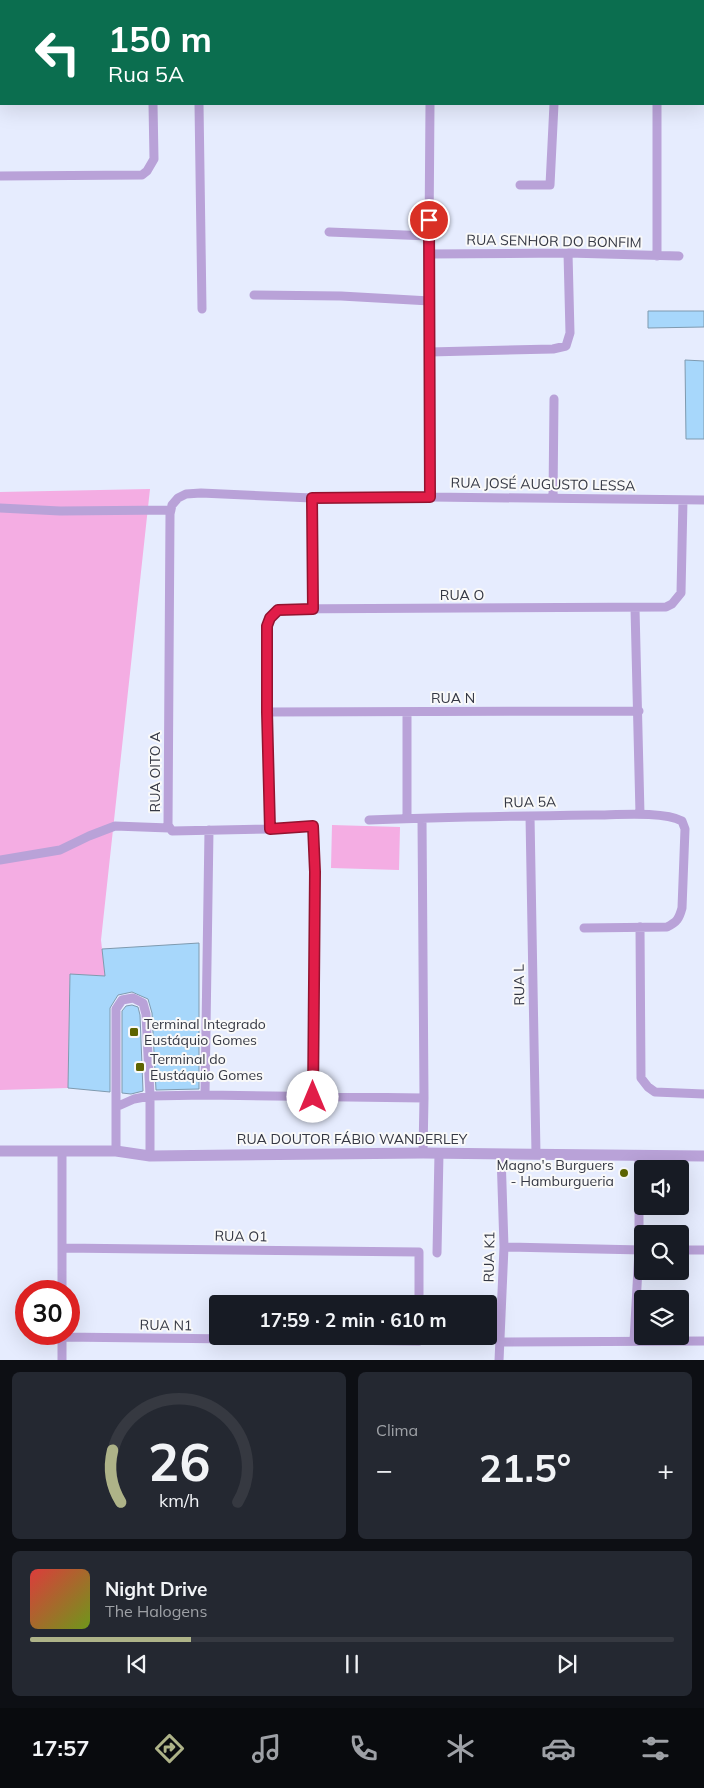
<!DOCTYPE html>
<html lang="pt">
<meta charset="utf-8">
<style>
body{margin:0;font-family:Mulish,sans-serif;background:#242831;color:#f1f3f6;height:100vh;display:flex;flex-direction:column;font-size:19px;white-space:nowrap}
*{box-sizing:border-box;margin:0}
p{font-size:16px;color:#9ea1a6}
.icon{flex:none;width:28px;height:28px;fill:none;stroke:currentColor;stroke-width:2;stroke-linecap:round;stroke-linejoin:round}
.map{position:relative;height:1360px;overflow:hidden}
.sheet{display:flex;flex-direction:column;gap:12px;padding:12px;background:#0d0f14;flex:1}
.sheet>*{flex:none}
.guide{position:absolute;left:0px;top:0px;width:705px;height:105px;box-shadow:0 5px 20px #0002;background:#0b6e4f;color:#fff;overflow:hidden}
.buttons{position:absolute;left:634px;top:1160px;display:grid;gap:10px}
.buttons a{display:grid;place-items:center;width:55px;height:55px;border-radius:5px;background:#171b24;box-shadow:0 5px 20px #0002;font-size:25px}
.speed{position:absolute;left:15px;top:1280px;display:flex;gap:10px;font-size:25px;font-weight:700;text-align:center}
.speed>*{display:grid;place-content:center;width:65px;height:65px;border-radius:50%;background:#171b24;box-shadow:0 5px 20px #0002;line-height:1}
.speed .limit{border:8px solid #d22;background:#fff;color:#111}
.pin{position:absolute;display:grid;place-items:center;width:42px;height:42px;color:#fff;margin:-21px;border:2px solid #fff;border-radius:50%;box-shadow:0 1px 5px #0007}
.me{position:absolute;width:55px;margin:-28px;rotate:0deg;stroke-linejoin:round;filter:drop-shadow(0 0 4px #0008)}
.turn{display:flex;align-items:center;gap:18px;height:105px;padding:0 25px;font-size:22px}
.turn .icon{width:65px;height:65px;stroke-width:2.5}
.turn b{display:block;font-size:35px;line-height:42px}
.big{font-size:38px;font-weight:700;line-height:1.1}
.sheet .widget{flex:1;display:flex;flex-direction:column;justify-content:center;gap:8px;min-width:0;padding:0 18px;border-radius:8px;background:#242831}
.sheet .dial{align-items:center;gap:0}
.dial svg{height:130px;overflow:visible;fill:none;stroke:#363941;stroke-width:7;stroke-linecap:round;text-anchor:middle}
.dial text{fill:#f1f3f6;stroke:none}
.song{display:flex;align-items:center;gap:15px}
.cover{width:60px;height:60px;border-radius:8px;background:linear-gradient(135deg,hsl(0 70% 55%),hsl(80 70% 35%))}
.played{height:5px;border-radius:2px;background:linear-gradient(90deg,#aeb388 25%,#363941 25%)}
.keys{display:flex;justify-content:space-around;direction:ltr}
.heat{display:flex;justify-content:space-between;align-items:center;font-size:28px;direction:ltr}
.sheet .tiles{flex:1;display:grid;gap:12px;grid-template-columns:1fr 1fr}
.widget:last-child{grid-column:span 2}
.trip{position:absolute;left:209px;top:1295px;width:288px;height:50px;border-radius:5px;background:#171b24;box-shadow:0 5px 20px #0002;font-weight:700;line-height:50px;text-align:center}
.tabs{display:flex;height:80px;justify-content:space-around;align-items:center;background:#090b0e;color:#9ea1a6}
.tabs .icon{width:35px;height:35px}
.tabs .on{color:#aeb388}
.tabs b{font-size:22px;color:#f1f3f6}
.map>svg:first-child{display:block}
.green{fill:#f4ade3}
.building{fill:#a7d7fb;stroke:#7f9aaf}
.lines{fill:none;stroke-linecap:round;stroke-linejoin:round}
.minor{stroke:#b9a2d8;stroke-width:9}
.tertiary{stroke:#b9a2d8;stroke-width:11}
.route-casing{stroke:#92132f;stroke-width:12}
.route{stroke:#e11d48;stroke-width:9}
.poi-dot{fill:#5d6401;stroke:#f9f9f9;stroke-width:2}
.labels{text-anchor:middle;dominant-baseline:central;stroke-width:4;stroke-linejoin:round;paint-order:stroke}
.street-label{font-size:14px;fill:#353844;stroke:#f9f9f9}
.poi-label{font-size:14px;fill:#353844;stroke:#f9f9f9;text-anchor:start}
</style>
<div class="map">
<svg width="704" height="1361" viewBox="0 0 704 1361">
<rect width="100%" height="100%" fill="#e6ecfe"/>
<path class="green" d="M 150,489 L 101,940 L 105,976 L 70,975 L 68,1088 L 0,1090 L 0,492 Z
M 332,825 L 400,827 L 399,870 L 331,868 Z"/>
<path class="building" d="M 648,311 L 704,311 L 704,327 L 648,328 Z
M 685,360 L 704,361 L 704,439 L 686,439 Z
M 199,943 L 199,1089 L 156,1090 L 152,1013 L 148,999 L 132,992 L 118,995 L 110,1008 L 110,1092 L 68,1088 L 70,974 L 105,976 L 102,949 Z
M 132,1005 L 138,1007 L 140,1015 L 143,1091 L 131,1094 L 122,1093 L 122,1011 L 126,1006 Z"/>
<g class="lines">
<path class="minor" d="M 416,1 L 416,0
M 0,3 L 1,3
M 0,95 L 1,95
M 199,104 L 202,309
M 430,104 L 429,236 L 430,497
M 0,176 L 142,175 L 147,171 L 154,159 L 153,104
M 520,185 L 550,185 L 554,104
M 329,232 L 429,236
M 429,254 L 568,253 L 679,256
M 657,256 L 657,104
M 254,295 L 341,296 L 430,301
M 429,352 L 553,349 L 566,346 L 570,333 L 568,253
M 312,498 L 313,609
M 553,498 L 554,399
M 0,508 L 60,511 L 171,510
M 635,608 L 640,814
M 267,712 L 639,711
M 530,816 L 536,1154
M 407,818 L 407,712
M 422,819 L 424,1098 L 423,1153
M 369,820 C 444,817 519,816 594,815 C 616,815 663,811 682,821 L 685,829 L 682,908 C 679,919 677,922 667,927 L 584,928
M 270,829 L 267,712 L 267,626 L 270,618 L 278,609 L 666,607 L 672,604 L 681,593 L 683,500
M 0,860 L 60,850 L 89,836 L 115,826 L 169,828
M 640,927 L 641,1078 L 648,1087 L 655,1092 L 704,1094
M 205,1095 L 209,830
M 313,1097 L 315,872 L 313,826 L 270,829 L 172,831 L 168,825 L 170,514 L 172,505 L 178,498 L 186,494 L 201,493 L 312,498 L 430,497 L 704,500
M 116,1107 L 134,1099 L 150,1096 L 205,1095 L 424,1098
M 62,1151 L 62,1291
M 116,1151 L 116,1009 L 122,1000 L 133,998 L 143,1003 L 146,1014 L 150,1096 L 150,1156
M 504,1247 L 642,1250
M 62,1248 L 419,1252 L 419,1304
M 680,1250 L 704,1250
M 437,1253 L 439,1153
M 62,1334 L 62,1361
M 62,1337 L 419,1341 L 419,1336
M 634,1341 L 639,1250 L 639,1155
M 500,1342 L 704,1341
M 499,1361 L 504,1247 L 501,1154"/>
<path class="tertiary" d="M 0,1151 L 116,1151 L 150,1156 L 423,1153 L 704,1156"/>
</g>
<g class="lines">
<g class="route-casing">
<path id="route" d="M 313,1097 L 315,872 L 313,826 L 270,829 L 267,712 L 267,626 L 270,618 L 278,610 L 313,609 L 312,498 L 430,497 L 429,220"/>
</g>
<use href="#route" class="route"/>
</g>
<g class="poi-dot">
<rect x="129" y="1027" width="10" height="10" rx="2.5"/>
<rect x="135" y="1062" width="10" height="10" rx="2.5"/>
<circle cx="624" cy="1173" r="5"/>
</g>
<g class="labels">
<g class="street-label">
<text transform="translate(554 241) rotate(1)">RUA SENHOR DO BONFIM</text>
<text transform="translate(543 484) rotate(1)">RUA JOSÉ AUGUSTO LESSA</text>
<text x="462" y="595">RUA O</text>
<text x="453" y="698">RUA N</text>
<text transform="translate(155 772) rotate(-90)">RUA OITO A</text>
<text transform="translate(530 802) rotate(-1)">RUA 5A</text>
<text transform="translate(519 985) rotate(-91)">RUA L</text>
<text x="352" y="1139">RUA DOUTOR FÁBIO WANDERLEY</text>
<text transform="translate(241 1236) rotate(1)">RUA O1</text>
<text transform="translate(489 1257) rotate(-89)">RUA K1</text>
<text transform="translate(166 1325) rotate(1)">RUA N1</text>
</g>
<g class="poi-label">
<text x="144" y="1024">Terminal Integrado<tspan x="144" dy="16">Eustáquio Gomes</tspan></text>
<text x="150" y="1059">Terminal do<tspan x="150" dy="16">Eustáquio Gomes</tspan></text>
<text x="614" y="1165" text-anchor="end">Magno's Burguers<tspan x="614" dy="16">- Hamburgueria</tspan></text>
</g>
</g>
</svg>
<div class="buttons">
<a><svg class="icon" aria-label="sound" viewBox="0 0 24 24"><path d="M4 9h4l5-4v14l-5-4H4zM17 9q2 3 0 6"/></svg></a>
<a><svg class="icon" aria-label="search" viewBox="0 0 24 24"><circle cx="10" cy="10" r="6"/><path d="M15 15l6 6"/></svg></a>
<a><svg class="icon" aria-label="layers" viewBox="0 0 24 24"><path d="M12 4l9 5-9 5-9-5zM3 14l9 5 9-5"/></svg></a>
</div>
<div class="speed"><div class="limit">30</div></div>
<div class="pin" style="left:429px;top:220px;background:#d93025"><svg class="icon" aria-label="arrive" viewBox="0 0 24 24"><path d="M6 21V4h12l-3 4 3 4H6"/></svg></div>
<svg class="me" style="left:313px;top:1097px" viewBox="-20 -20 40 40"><circle r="19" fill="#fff"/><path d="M0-13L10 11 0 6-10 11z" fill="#e11d48"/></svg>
<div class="trip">17:59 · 2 min · 610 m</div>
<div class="guide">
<div class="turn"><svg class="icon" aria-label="left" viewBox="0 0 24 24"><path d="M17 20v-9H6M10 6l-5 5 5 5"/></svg><div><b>150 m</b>Rua 5A</div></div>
</div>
</div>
<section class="sheet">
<div class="tiles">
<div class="widget dial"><svg viewBox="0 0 100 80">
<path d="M14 69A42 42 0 1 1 86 69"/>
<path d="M14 69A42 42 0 0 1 9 37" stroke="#aeb388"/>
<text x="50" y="56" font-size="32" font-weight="700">26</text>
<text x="50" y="72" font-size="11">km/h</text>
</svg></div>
<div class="widget"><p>Clima</p>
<div class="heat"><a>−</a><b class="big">21.5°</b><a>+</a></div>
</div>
<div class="widget">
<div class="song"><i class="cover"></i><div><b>Night Drive</b><p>The Halogens</p></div></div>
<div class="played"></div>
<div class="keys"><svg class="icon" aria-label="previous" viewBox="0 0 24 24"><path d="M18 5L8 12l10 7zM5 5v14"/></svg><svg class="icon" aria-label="pause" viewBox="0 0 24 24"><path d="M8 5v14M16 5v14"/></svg><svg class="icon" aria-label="next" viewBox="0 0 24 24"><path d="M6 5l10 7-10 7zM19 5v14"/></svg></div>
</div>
</div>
</section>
<nav class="tabs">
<b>17:57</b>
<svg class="icon on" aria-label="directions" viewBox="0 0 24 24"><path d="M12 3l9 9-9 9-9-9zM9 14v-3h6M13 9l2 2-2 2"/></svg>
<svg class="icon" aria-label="music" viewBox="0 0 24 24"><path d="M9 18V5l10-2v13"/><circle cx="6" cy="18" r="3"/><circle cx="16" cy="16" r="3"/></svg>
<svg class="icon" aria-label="phone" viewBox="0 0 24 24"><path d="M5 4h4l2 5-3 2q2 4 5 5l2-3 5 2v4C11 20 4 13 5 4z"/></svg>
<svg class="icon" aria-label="climate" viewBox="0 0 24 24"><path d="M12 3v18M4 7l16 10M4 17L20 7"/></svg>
<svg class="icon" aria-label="car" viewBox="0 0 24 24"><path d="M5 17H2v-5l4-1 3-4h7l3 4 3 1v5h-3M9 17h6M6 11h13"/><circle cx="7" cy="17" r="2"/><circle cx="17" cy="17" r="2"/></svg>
<svg class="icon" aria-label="filters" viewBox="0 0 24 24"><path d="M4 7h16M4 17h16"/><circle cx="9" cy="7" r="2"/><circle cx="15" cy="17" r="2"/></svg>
</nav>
